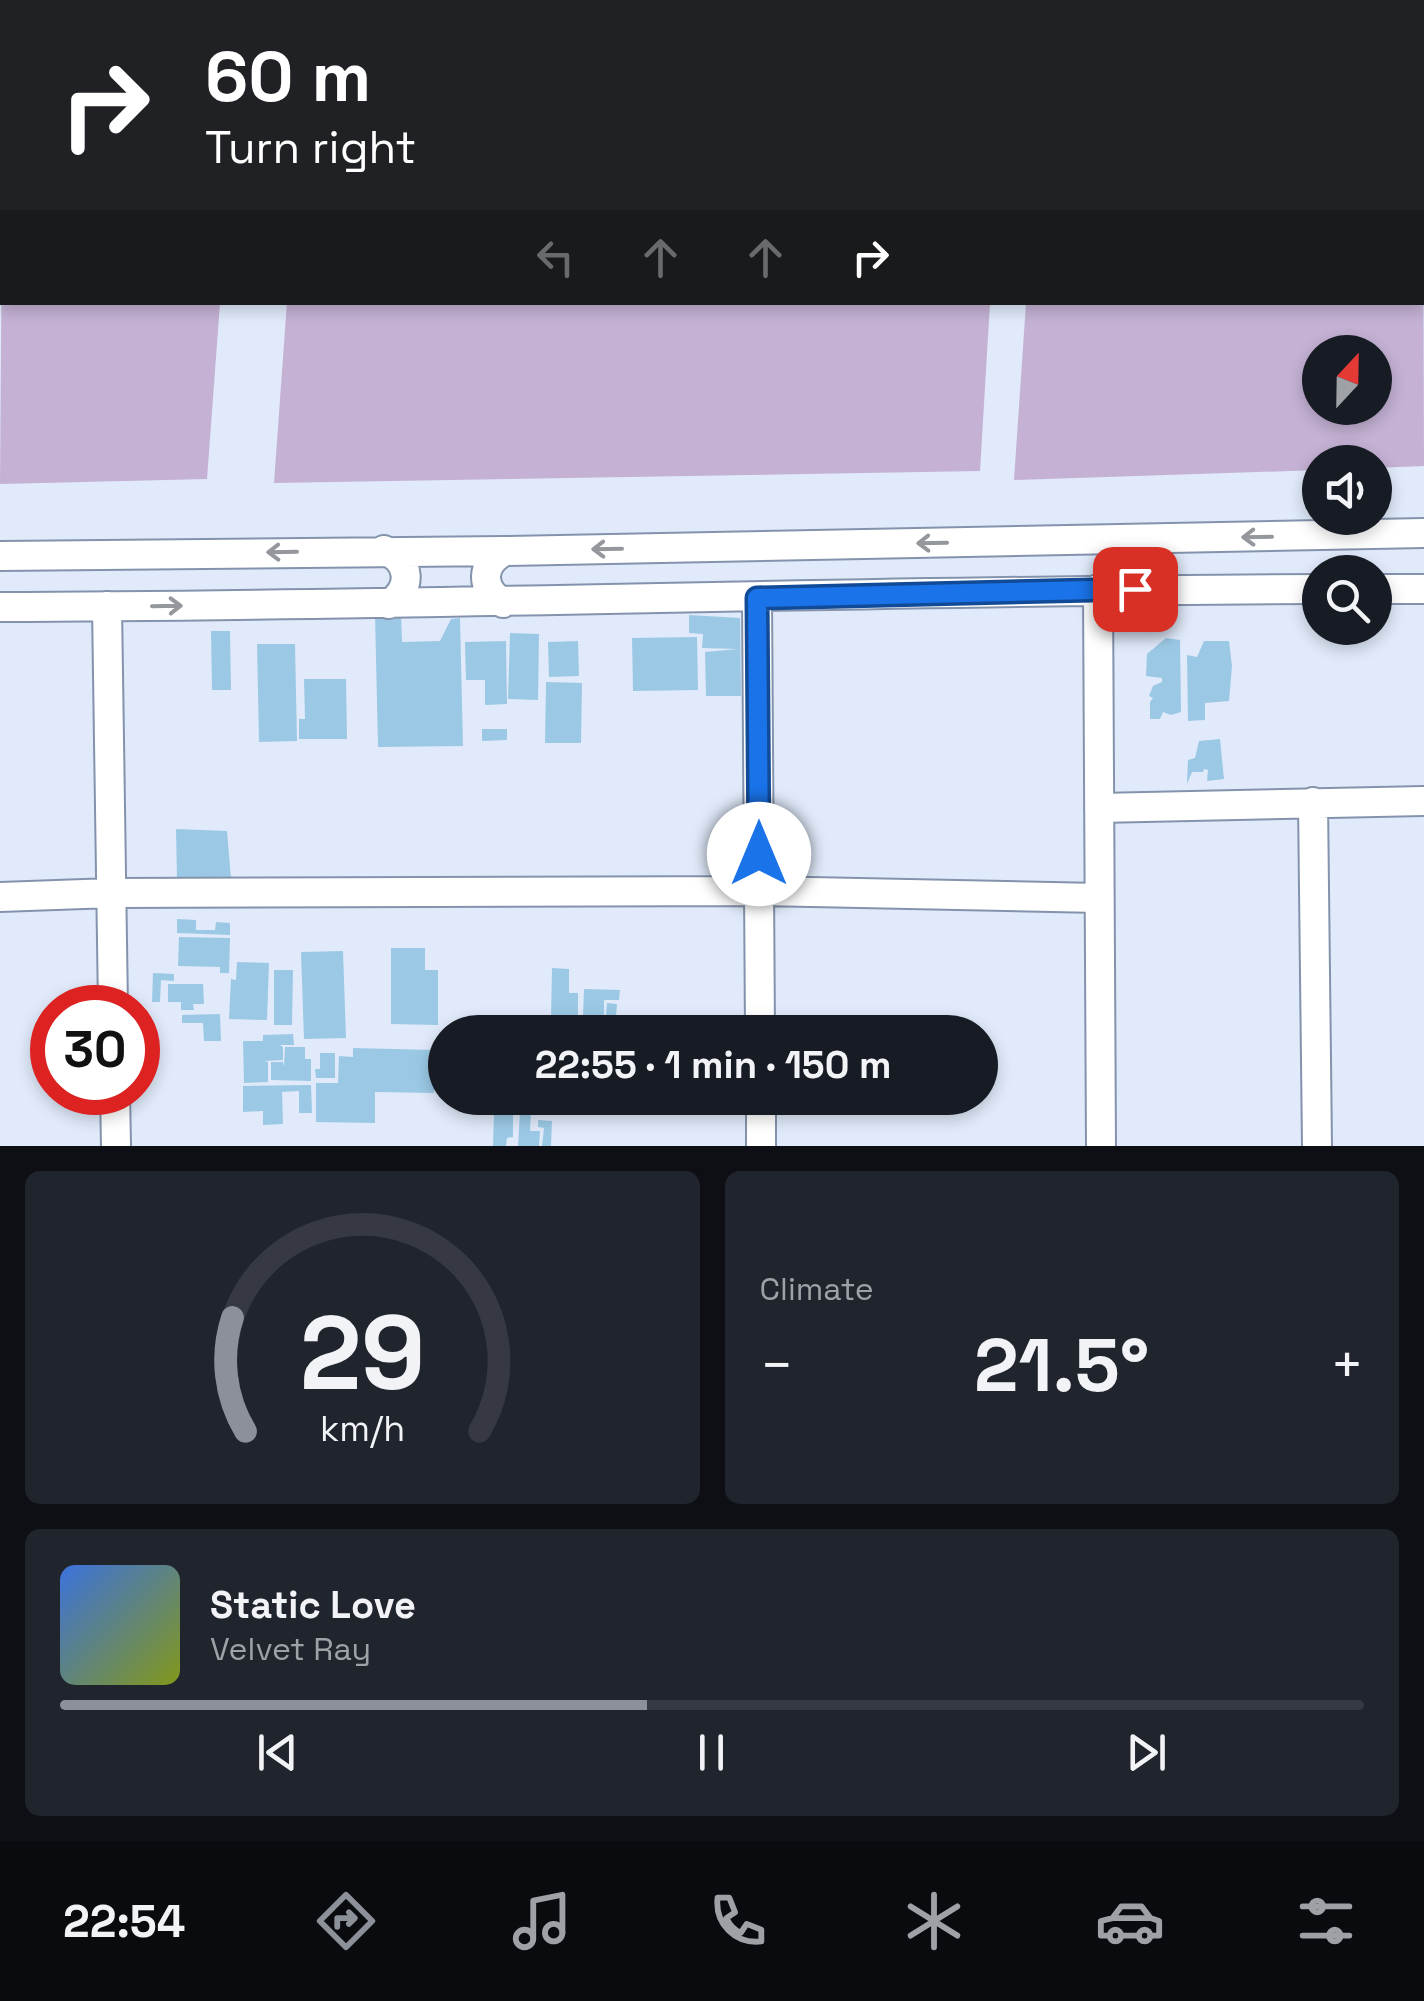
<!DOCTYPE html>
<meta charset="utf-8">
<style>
body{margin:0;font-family:"Space Grotesk",sans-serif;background:#20242c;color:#f1f3f6;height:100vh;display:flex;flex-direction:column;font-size:38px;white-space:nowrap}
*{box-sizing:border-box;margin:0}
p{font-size:32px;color:#9ea1a6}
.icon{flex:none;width:55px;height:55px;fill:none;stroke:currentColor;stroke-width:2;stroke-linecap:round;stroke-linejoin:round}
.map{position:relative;height:1146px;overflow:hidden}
.side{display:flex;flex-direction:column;gap:25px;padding:25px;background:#0d0f14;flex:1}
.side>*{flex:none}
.banner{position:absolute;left:0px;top:0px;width:1425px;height:305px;box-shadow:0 5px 15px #0003;background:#202124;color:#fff;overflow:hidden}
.needle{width:65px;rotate:22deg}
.tools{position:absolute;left:1302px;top:335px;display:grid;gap:20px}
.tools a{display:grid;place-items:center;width:90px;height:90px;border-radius:50%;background:#171b24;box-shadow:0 5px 15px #0003;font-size:50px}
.speed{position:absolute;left:30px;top:985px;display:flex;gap:20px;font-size:50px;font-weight:700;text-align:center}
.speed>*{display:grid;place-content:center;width:130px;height:130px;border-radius:50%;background:#171b24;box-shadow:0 5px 15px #0003;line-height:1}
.speed .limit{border:15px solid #d22;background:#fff;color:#111}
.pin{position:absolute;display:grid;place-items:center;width:85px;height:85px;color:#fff;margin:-42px;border-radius:20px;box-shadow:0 5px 15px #0006}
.me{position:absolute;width:110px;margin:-55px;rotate:0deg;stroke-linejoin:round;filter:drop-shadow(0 0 8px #0008)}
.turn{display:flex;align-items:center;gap:35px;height:210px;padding:0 40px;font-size:45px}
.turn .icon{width:130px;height:130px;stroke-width:2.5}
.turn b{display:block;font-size:70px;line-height:85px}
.lanes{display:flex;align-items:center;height:95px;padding:0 40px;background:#0003;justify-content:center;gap:50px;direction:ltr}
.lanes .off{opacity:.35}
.big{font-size:75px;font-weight:700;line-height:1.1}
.side .widget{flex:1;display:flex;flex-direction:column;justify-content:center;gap:15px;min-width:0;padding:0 35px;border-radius:15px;background:#20242c}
.side .dial{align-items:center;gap:0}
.dial svg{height:260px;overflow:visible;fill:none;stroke:#363941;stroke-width:7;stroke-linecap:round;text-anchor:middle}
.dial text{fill:#f1f3f6;stroke:none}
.song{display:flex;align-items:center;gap:30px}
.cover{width:120px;height:120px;border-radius:15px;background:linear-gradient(135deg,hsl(220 70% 55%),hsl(70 70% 35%))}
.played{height:10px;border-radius:5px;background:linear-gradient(90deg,#8c9099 45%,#363941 45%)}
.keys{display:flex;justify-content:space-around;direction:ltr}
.heat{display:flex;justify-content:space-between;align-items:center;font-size:55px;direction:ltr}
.side .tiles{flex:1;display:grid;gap:25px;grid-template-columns:1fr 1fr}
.widget:last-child{grid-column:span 2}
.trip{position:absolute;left:428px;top:1015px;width:570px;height:100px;border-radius:50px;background:#171b24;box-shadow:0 5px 15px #0003;font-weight:700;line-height:100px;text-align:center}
.dock{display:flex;height:160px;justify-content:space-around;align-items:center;background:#090b0e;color:#9ea1a6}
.dock .icon{width:70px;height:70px}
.dock .current{color:#8c9099}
.dock b{font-size:45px;color:#f1f3f6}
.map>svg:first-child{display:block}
.green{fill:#c4b1d4;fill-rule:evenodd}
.building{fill:#9bc9e5}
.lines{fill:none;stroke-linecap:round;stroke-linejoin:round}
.minor-casing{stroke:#8493ac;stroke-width:32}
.major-casing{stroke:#8493ac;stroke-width:40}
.minor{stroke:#fff;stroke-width:28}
.major{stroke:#fff;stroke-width:35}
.oneway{stroke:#94979b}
.route-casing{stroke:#114b97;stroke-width:25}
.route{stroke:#1a73e8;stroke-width:18}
</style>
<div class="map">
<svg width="1424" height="1146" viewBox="0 0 1424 1146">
<rect width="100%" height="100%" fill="#e0eafa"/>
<path class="green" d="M 1423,164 L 1424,466 L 1375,468 L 1375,462 L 1320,462 L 1320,470 L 1014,480 L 1026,303 L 1422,302 ZM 1320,352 L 1375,352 L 1375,408 L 1320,408 Z
M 2,214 L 2,302 L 220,303 L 207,479 L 0,484 Z
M 287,302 L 990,303 L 980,471 L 274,483 Z"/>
<path class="building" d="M 375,614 L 401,614 L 402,642 L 440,641 L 451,619 L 460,618 L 463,746 L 378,747 Z
M 689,615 L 740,618 L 741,696 L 706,696 L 705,652 L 738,649 L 702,648 L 703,634 L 689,633 Z
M 211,631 L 230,631 L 231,690 L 212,690 Z
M 510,633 L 539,634 L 538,700 L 508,699 Z
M 697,637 L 698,690 L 633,691 L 632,638 Z
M 1166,638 L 1180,640 L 1181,712 L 1171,715 L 1163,712 L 1160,719 L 1150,719 L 1150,702 L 1153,698 L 1149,696 L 1153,686 L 1162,682 L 1162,678 L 1146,676 L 1147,654 Z
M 506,641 L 507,704 L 485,705 L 485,680 L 466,680 L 465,642 Z
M 578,641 L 579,676 L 549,677 L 548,642 Z
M 1204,641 L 1229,641 L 1232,666 L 1229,701 L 1205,703 L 1205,720 L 1188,721 L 1187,655 L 1197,657 Z
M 257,644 L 295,644 L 297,741 L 259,742 Z
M 304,679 L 346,679 L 347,739 L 299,739 L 299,719 L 305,719 Z
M 546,682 L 582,683 L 581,743 L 545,743 Z
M 482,729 L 507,729 L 507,740 L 482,741 Z
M 1220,739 L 1224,779 L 1207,781 L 1208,770 L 1204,769 L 1203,772 L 1192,772 L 1187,784 L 1188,760 L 1195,758 L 1199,741 Z
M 176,829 L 227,831 L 231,878 L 177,879 Z
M 177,919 L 196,920 L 196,930 L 215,930 L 216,922 L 230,923 L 230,935 L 177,933 Z
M 179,937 L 230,938 L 229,973 L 220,973 L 220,967 L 178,966 Z
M 391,948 L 425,948 L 425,970 L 438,970 L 438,1025 L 391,1024 Z
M 343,951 L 346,1038 L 304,1039 L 301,952 Z
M 237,962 L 269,963 L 267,1020 L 229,1019 L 231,979 L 236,980 Z
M 552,968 L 569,969 L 569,993 L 578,993 L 578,1020 L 551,1019 Z
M 274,970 L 293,970 L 292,1025 L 274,1025 Z
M 153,973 L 174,974 L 174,981 L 161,980 L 160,1002 L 152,1002 Z
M 168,984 L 203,984 L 204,1004 L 193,1004 L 194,1010 L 181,1010 L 181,1002 L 168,1002 Z
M 584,989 L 620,990 L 619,1000 L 604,1000 L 604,1017 L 583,1016 Z
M 607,1003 L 617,1004 L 615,1029 L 605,1028 Z
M 220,1014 L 221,1041 L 204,1041 L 203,1023 L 182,1023 L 182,1015 Z
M 293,1034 L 294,1045 L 280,1045 L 283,1047 L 283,1060 L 265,1061 L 268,1062 L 268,1082 L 244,1083 L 243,1041 L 263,1041 L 263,1035 Z
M 285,1047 L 305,1047 L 305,1059 L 311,1059 L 311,1081 L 271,1080 L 271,1062 L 283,1062 L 284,1067 Z
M 353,1048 L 435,1050 L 434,1093 L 375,1092 L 375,1123 L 316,1122 L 316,1083 L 338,1083 L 339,1056 L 353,1057 Z
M 320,1053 L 335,1053 L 335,1078 L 316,1078 L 315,1069 L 320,1069 Z
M 311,1085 L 312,1113 L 299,1113 L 299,1091 L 282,1092 L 283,1124 L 263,1125 L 263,1111 L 243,1112 L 243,1086 Z
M 464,1098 L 516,1098 L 515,1106 L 463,1103 Z
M 560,1098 L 608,1098 L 607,1113 L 559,1110 Z
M 520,1111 L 531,1111 L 530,1131 L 540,1131 L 539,1146 L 518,1146 Z
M 494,1114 L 513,1115 L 513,1137 L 507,1138 L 506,1146 L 493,1146 Z
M 538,1120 L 552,1121 L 551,1146 L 542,1146 L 544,1128 L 538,1127 Z"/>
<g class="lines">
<g class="minor-casing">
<path id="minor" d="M 228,0 L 228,2
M 451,0 L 451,2
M 536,0 L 536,2
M 384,550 C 411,561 413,588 389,604
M 0,556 L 505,551 L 1424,533
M 1098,589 L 1101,1146
M 1375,589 L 1424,589
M 757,598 L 760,1032
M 503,603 C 480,588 480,564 505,551
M 107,606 L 113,1008
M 0,607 C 440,606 880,590 1320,589
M 1313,802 L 1317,1146
M 1099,808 L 1424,801
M 0,897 L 112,893 L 759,891 L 1099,898
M 115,1092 L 116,1146
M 761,1098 L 761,1146"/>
</g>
<g class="major-casing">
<path id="major" d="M 1422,9 L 1424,9
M 0,57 L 2,57
M 1422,73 L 1424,72
M 0,105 L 2,105"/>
</g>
<use href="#minor" class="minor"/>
<use href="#major" class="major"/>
</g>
<defs><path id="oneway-shaft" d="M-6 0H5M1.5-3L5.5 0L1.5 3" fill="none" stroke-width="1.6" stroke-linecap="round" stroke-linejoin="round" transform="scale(2.5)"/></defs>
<g class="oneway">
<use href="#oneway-shaft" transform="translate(1257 537) rotate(179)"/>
<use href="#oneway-shaft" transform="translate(932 543) rotate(179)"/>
<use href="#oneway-shaft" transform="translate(607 549) rotate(179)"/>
<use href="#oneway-shaft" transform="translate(282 552) rotate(179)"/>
<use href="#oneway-shaft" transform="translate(167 606) rotate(-1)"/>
</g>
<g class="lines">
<g class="route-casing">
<path id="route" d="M 759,854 L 757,598 L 1135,589"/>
</g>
<use href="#route" class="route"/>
</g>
</svg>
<div class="tools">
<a><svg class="needle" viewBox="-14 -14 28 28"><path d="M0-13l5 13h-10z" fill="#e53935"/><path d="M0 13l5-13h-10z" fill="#9ea1a6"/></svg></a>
<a><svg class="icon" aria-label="sound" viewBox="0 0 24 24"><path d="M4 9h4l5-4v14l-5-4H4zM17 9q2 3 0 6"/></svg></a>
<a><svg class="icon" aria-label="search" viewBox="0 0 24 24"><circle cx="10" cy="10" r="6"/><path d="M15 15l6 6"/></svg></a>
</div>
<div class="speed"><div class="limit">30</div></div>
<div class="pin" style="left:1135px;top:589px;background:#d93025"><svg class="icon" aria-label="arrive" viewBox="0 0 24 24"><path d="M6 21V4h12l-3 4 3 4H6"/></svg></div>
<svg class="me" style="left:759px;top:854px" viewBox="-20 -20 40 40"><circle r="19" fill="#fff"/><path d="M0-13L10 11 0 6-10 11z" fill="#1a73e8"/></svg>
<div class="trip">22:55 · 1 min · 150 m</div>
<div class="banner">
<div class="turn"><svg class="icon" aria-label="right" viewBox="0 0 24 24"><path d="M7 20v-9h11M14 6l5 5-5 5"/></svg><div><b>60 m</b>Turn right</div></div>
<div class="lanes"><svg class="icon off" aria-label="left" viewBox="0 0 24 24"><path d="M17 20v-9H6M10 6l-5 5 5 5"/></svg><svg class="icon off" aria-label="ahead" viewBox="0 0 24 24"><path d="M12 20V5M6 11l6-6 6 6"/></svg><svg class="icon off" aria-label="ahead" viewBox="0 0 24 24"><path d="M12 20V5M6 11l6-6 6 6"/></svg><svg class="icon" aria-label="right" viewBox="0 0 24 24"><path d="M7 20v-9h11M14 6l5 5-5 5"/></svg></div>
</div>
</div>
<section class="side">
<div class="tiles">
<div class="widget dial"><svg viewBox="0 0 100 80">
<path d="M14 69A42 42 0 1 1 86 69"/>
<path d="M14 69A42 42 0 0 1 10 34" stroke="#8c9099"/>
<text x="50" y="56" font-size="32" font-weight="700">29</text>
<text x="50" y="72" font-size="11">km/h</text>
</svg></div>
<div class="widget"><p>Climate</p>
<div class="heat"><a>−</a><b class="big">21.5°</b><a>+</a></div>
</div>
<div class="widget">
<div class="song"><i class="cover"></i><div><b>Static Love</b><p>Velvet Ray</p></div></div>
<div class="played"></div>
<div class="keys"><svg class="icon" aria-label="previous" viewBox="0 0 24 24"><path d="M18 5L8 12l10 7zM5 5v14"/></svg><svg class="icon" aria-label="pause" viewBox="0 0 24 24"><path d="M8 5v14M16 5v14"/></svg><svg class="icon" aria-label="next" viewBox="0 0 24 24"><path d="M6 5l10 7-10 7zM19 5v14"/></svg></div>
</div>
</div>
</section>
<nav class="dock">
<b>22:54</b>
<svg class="icon current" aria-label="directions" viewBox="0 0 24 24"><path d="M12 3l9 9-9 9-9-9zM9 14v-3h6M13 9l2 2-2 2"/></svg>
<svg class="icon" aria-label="music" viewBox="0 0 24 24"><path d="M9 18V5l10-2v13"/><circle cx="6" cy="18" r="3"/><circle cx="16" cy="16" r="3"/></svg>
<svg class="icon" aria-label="phone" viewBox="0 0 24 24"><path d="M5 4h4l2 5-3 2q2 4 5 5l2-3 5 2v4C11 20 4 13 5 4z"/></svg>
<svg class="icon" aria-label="climate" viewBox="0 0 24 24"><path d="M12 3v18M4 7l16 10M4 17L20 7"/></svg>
<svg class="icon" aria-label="car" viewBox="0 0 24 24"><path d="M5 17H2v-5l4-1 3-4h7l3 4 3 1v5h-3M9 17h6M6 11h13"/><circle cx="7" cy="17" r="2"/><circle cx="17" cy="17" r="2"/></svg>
<svg class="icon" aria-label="filters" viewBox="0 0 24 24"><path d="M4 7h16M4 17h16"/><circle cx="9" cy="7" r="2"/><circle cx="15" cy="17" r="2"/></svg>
</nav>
